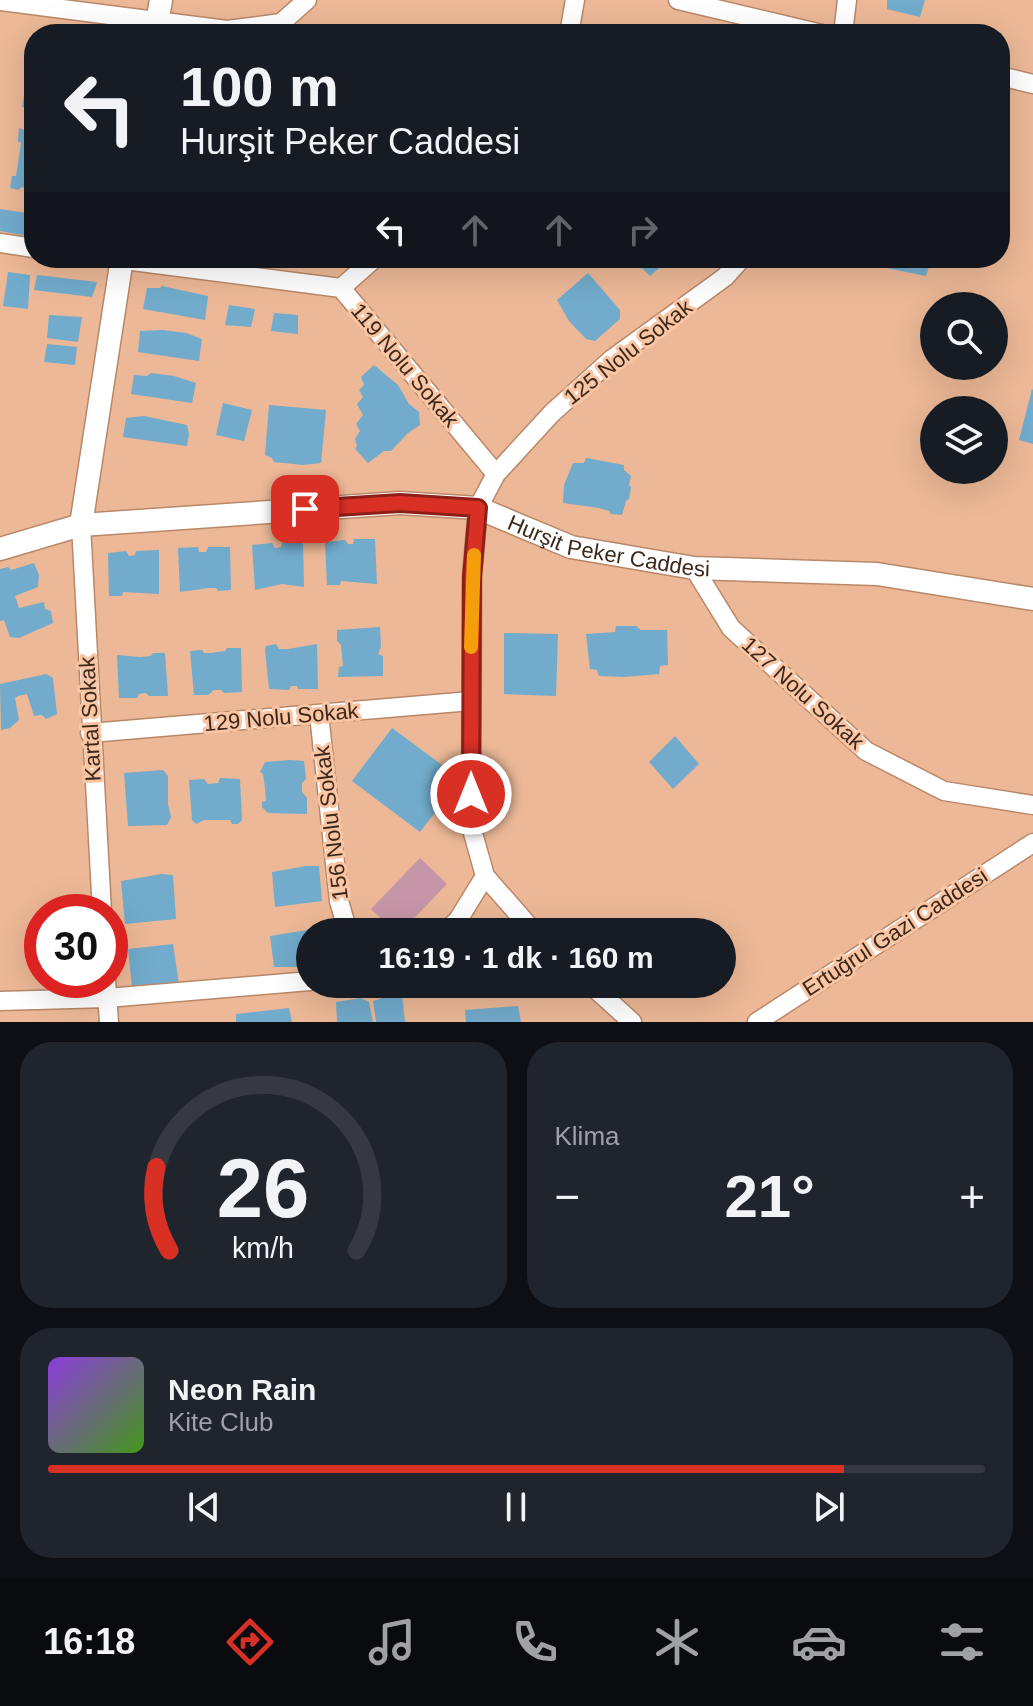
<!DOCTYPE html>
<html lang="tr">
<meta charset="utf-8">
<style>
body{margin:0;font-family:Helvetica,sans-serif;background:#20242c;color:#f1f3f6;height:100vh;display:flex;flex-direction:column;font-size:30px;white-space:nowrap}
*{box-sizing:border-box;margin:0}
p{font-size:26px;color:#9ea1a6}
.icon{flex:none;width:44px;height:44px;fill:none;stroke:currentColor;stroke-width:2;stroke-linecap:round;stroke-linejoin:round}
.map{position:relative;height:1022px;overflow:hidden}
.side{display:flex;flex-direction:column;gap:20px;padding:20px;background:#0d0f14;flex:1}
.side>*{flex:none}
.hud{position:absolute;left:24px;top:24px;width:986px;height:244px;border-radius:32px;box-shadow:0 8px 32px #0002;background:#171b24;color:#f1f3f6;overflow:hidden}
.tools{position:absolute;left:920px;top:292px;display:grid;gap:16px}
.tools a{display:grid;place-items:center;width:88px;height:88px;border-radius:50%;background:#171b24;box-shadow:0 8px 32px #0002;font-size:40px}
.speed{position:absolute;left:24px;top:894px;display:flex;gap:16px;font-size:40px;font-weight:700;text-align:center}
.speed>*{display:grid;place-content:center;width:104px;height:104px;border-radius:50%;background:#171b24;box-shadow:0 8px 32px #0002;line-height:1}
.speed .limit{border:12px solid #d22;background:#fff;color:#111}
.pin{position:absolute;display:grid;place-items:center;width:68px;height:68px;color:#fff;margin:-34px;border-radius:16px;box-shadow:0 4px 12px #0006}
.me{position:absolute;width:88px;margin:-44px;rotate:0deg;stroke-linejoin:round;filter:drop-shadow(0 0 6px #0008)}
.turn{display:flex;align-items:center;gap:28px;height:168px;padding:0 24px;font-size:36px}
.turn .icon{width:104px;height:104px;stroke-width:2.5}
.turn b{display:block;font-size:56px;line-height:68px}
.lanes{display:flex;align-items:center;height:76px;padding:0 24px;background:#0003;justify-content:center;gap:40px;direction:ltr}
.lanes .off{opacity:.35}
.big{font-size:60px;font-weight:700;line-height:1.1}
.side .card{flex:1;display:flex;flex-direction:column;justify-content:center;gap:12px;min-width:0;padding:0 28px;border-radius:32px;background:#20242c}
.side .dial{align-items:center;gap:0}
.dial svg{height:208px;overflow:visible;fill:none;stroke:#363941;stroke-width:7;stroke-linecap:round;text-anchor:middle}
.dial text{fill:#f1f3f6;stroke:none}
.song{display:flex;align-items:center;gap:24px}
.cover{width:96px;height:96px;border-radius:12px;background:linear-gradient(135deg,hsl(270 70% 55%),hsl(100 70% 35%))}
.played{height:8px;border-radius:4px;background:linear-gradient(90deg,#d93025 85%,#363941 85%)}
.keys{display:flex;justify-content:space-around;direction:ltr}
.heat{display:flex;justify-content:space-between;align-items:center;font-size:44px;direction:ltr}
.side .tiles{flex:1;display:grid;gap:20px;grid-template-columns:1fr 1fr}
.card:last-child{grid-column:span 2}
.trip{position:absolute;left:296px;top:918px;width:440px;height:80px;border-radius:40px;background:#171b24;box-shadow:0 8px 32px #0002;font-weight:700;line-height:80px;text-align:center}
.tab-bar{display:flex;height:128px;justify-content:space-around;align-items:center;background:#090b0e;color:#9ea1a6}
.tab-bar .icon{width:56px;height:56px}
.tab-bar .on{color:#d93025}
.tab-bar b{font-size:36px;color:#f1f3f6}
.map>svg:first-child{display:block}
.green{fill:#c596a8}
.building{fill:#72abcb}
.lines{fill:none;stroke-linecap:round;stroke-linejoin:round}
.minor-casing{stroke:#b98868;stroke-width:21}
.tertiary-casing{stroke:#b98868;stroke-width:25}
.minor{stroke:#fff;stroke-width:18}
.tertiary{stroke:#fff;stroke-width:22}
.route-casing{stroke:#8d1f18;stroke-width:20}
.route{stroke:#d93025;stroke-width:14}
.slow{stroke:#f59e0b;stroke-width:14}
.labels{text-anchor:middle;dominant-baseline:central;stroke-width:6;stroke-linejoin:round;paint-order:stroke}
.street-label{font-size:22px;fill:#3c281b;stroke:#fac5a3}
</style>
<div class="map">
<svg width="1033" height="1022" viewBox="0 0 1033 1022">
<rect width="100%" height="100%" fill="#ecb897"/>
<path class="green" d="M 420,858 L 447,884 L 401,932 L 395,932 L 371,909 Z"/>
<path class="building" d="M 887,0 L 925,0 L 920,17 L 887,9 Z
M 29,47 L 34,47 L 32,109 L 22,107 L 24,94 L 28,91 Z
M 19,128 L 34,133 L 34,192 L 22,187 L 18,190 L 10,188 L 12,176 L 16,176 L 21,143 L 18,141 Z
M 0,209 L 34,214 L 34,237 L 0,231 Z
M 632,258 L 671,258 L 650,276 Z
M 852,258 L 932,258 L 926,276 L 852,261 Z
M 8,272 L 30,275 L 28,309 L 3,306 Z
M 588,273 L 620,310 L 620,319 L 595,341 L 586,339 L 569,321 L 557,300 Z
M 37,275 L 97,282 L 96,286 L 92,297 L 34,290 Z
M 162,286 L 208,296 L 205,320 L 143,309 L 147,288 L 160,288 Z
M 229,305 L 255,309 L 251,327 L 225,325 Z
M 274,313 L 298,315 L 298,334 L 271,331 Z
M 49,315 L 82,317 L 78,342 L 47,338 Z
M 163,330 L 186,333 L 202,339 L 199,361 L 138,352 L 140,331 Z
M 47,344 L 77,347 L 75,365 L 44,362 Z
M 374,365 L 398,385 L 409,404 L 419,412 L 420,425 L 408,433 L 391,451 L 384,451 L 368,463 L 355,449 L 357,446 L 355,439 L 360,431 L 356,424 L 363,415 L 357,404 L 363,397 L 359,390 L 364,385 L 361,377 Z
M 151,373 L 174,376 L 196,383 L 192,403 L 131,394 L 134,375 L 147,376 Z
M 1032,389 L 1033,390 L 1033,444 L 1019,440 Z
M 223,403 L 252,410 L 244,441 L 216,435 Z
M 269,405 L 326,410 L 321,463 L 303,465 L 274,462 L 272,458 L 265,455 Z
M 144,416 L 187,425 L 189,434 L 187,446 L 123,437 L 126,418 Z
M 586,458 L 624,465 L 624,470 L 631,476 L 629,485 L 631,487 L 629,499 L 626,501 L 622,515 L 611,514 L 609,511 L 599,508 L 563,503 L 564,485 L 573,463 L 584,463 Z
M 354,539 L 375,539 L 377,584 L 341,581 L 340,585 L 327,585 L 325,542 L 345,540 L 348,544 L 353,544 Z
M 303,542 L 304,587 L 282,584 L 255,590 L 252,545 L 272,543 L 275,548 L 281,547 L 282,543 Z
M 198,547 L 199,552 L 206,552 L 208,547 L 230,547 L 231,590 L 218,591 L 216,588 L 209,588 L 180,592 L 178,548 Z
M 159,550 L 159,594 L 123,592 L 122,596 L 109,596 L 108,553 L 126,551 L 129,556 L 135,555 L 136,551 Z
M 34,563 L 39,575 L 38,587 L 15,596 L 19,608 L 44,602 L 45,609 L 51,611 L 53,623 L 19,638 L 10,637 L 4,620 L 0,621 L 0,569 L 8,567 L 11,570 Z
M 616,626 L 636,626 L 641,630 L 667,630 L 668,665 L 660,666 L 659,674 L 624,677 L 599,676 L 597,670 L 590,669 L 586,634 L 615,632 Z
M 380,627 L 381,647 L 378,654 L 383,656 L 383,676 L 338,677 L 339,667 L 343,666 L 341,645 L 337,641 L 337,630 Z
M 504,633 L 558,634 L 556,696 L 504,694 Z
M 276,644 L 279,649 L 288,649 L 317,644 L 318,689 L 298,689 L 297,686 L 291,686 L 289,690 L 269,689 L 265,650 L 266,646 Z
M 227,648 L 241,648 L 242,692 L 224,693 L 221,690 L 214,690 L 208,695 L 194,695 L 190,651 L 202,650 L 204,653 L 211,653 L 225,651 Z
M 153,653 L 165,653 L 168,696 L 149,696 L 146,693 L 139,694 L 137,698 L 119,698 L 117,655 L 140,657 L 151,656 Z
M 46,674 L 53,678 L 57,714 L 46,719 L 42,715 L 34,716 L 27,694 L 18,696 L 15,698 L 19,720 L 10,728 L 1,730 L 0,684 Z
M 392,728 L 461,779 L 420,832 L 352,781 Z
M 675,736 L 699,764 L 673,789 L 649,762 Z
M 290,760 L 304,761 L 306,779 L 302,783 L 302,792 L 307,798 L 307,814 L 268,813 L 262,807 L 262,802 L 266,801 L 265,788 L 263,774 L 260,772 L 265,762 Z
M 163,770 L 168,776 L 168,804 L 171,817 L 167,825 L 128,826 L 124,773 Z
M 220,778 L 240,779 L 242,820 L 238,824 L 232,824 L 230,820 L 204,820 L 196,824 L 192,820 L 189,780 L 204,779 L 208,784 L 218,783 Z
M 306,866 L 319,866 L 322,901 L 275,907 L 272,872 Z
M 161,874 L 173,875 L 176,919 L 125,924 L 121,881 Z
M 326,927 L 326,932 L 310,932 L 310,967 L 274,967 L 270,936 Z
M 173,944 L 179,984 L 132,988 L 128,949 Z
M 399,993 L 402,994 L 405,1022 L 376,1022 L 373,1001 Z
M 361,998 L 369,1002 L 373,1022 L 337,1022 L 336,1002 Z
M 518,1006 L 521,1022 L 466,1022 L 465,1010 Z
M 289,1008 L 292,1022 L 236,1022 L 236,1014 Z"/>
<g class="lines">
<g class="minor-casing">
<path id="minor" d="M 678,0 L 822,34
M 0,1 L 227,30 L 281,23 L 307,0
M 569,34 L 575,0
M 843,34 L 847,0
M 1000,76 L 1033,84
M 0,243 L 34,248
M 109,258 L 341,288 L 496,474
M 341,288 L 375,258
M 81,525 L 102,912
M 694,568 L 731,628 L 866,751 L 944,791 L 1033,805
M 319,714 L 339,901 L 348,932
M 90,733 L 471,701
M 445,932 L 458,920 L 485,876
M 534,932 L 485,876 L 471,826 L 472,577 L 478,508 L 496,474 L 552,413 L 612,359 L 725,277 L 742,258
M 106,980 L 109,1022
M 590,984 L 632,1022
M 0,1001 L 107,998 L 310,981
M 757,1022 L 1033,843"/>
</g>
<g class="tertiary-casing">
<g id="tertiary">
<path d="M 155,34 L 161,0"/>
<path d="M 81,525 L 122,258"/>
<path id="s1" d="M 0,549 L 81,525 L 400,503 L 478,508 L 571,547 L 694,568 L 877,574 L 1033,599"/>
</g>
</g>
<use href="#minor" class="minor"/>
<use href="#tertiary" class="tertiary"/>
</g>
<g class="lines">
<g class="route-casing">
<path id="route" d="M 305,509 L 400,503 L 478,508 L 472,577 L 471,794"/>
</g>
<use href="#route" class="route"/>
<path class="slow" d="M 471,647 L 474,555"/>
</g>
<g class="labels">
<g class="street-label">
<text transform="translate(628 352) rotate(-38)">125 Nolu Sokak</text>
<text transform="translate(405 365) rotate(50)">119 Nolu Sokak</text>
<text stroke="none"><textPath href="#s1" startOffset="620">Hurşit Peker Caddesi</textPath></text>
<text transform="translate(803 693) rotate(42)">127 Nolu Sokak</text>
<text transform="translate(281 717) rotate(-5)">129 Nolu Sokak</text>
<text transform="translate(90 719) rotate(-93)">Kartal Sokak</text>
<text transform="translate(331 823) rotate(-97)">156 Nolu Sokak</text>
<text transform="translate(895 932) rotate(-33)">Ertuğrul Gazi Caddesi</text>
</g>
</g>
</svg>
<div class="tools">
<a><svg class="icon" aria-label="search" viewBox="0 0 24 24"><circle cx="10" cy="10" r="6"/><path d="M15 15l6 6"/></svg></a>
<a><svg class="icon" aria-label="layers" viewBox="0 0 24 24"><path d="M12 4l9 5-9 5-9-5zM3 14l9 5 9-5"/></svg></a>
</div>
<div class="speed"><div class="limit">30</div></div>
<div class="pin" style="left:305px;top:509px;background:#d93025"><svg class="icon" aria-label="arrive" viewBox="0 0 24 24"><path d="M6 21V4h12l-3 4 3 4H6"/></svg></div>
<svg class="me" style="left:471px;top:794px" viewBox="-20 -20 40 40"><circle r="17" fill="#d93025" stroke="#fff" stroke-width="3"/><path d="M0-11L8 9 0 5-8 9z" fill="#fff"/></svg>
<div class="trip">16:19 · 1 dk · 160 m</div>
<div class="hud">
<div class="turn"><svg class="icon" aria-label="left" viewBox="0 0 24 24"><path d="M17 20v-9H6M10 6l-5 5 5 5"/></svg><div><b>100 m</b>Hurşit Peker Caddesi</div></div>
<div class="lanes"><svg class="icon" aria-label="left" viewBox="0 0 24 24"><path d="M17 20v-9H6M10 6l-5 5 5 5"/></svg><svg class="icon off" aria-label="ahead" viewBox="0 0 24 24"><path d="M12 20V5M6 11l6-6 6 6"/></svg><svg class="icon off" aria-label="ahead" viewBox="0 0 24 24"><path d="M12 20V5M6 11l6-6 6 6"/></svg><svg class="icon off" aria-label="right" viewBox="0 0 24 24"><path d="M7 20v-9h11M14 6l5 5-5 5"/></svg></div>
</div>
</div>
<section class="side">
<div class="tiles">
<div class="card dial"><svg viewBox="0 0 100 80">
<path d="M14 69A42 42 0 1 1 86 69"/>
<path d="M14 69A42 42 0 0 1 9 37" stroke="#d93025"/>
<text x="50" y="56" font-size="32" font-weight="700">26</text>
<text x="50" y="72" font-size="11">km/h</text>
</svg></div>
<div class="card"><p>Klima</p>
<div class="heat"><a>−</a><b class="big">21°</b><a>+</a></div>
</div>
<div class="card">
<div class="song"><i class="cover"></i><div><b>Neon Rain</b><p>Kite Club</p></div></div>
<div class="played"></div>
<div class="keys"><svg class="icon" aria-label="previous" viewBox="0 0 24 24"><path d="M18 5L8 12l10 7zM5 5v14"/></svg><svg class="icon" aria-label="pause" viewBox="0 0 24 24"><path d="M8 5v14M16 5v14"/></svg><svg class="icon" aria-label="next" viewBox="0 0 24 24"><path d="M6 5l10 7-10 7zM19 5v14"/></svg></div>
</div>
</div>
</section>
<nav class="tab-bar">
<b>16:18</b>
<svg class="icon on" aria-label="directions" viewBox="0 0 24 24"><path d="M12 3l9 9-9 9-9-9zM9 14v-3h6M13 9l2 2-2 2"/></svg>
<svg class="icon" aria-label="music" viewBox="0 0 24 24"><path d="M9 18V5l10-2v13"/><circle cx="6" cy="18" r="3"/><circle cx="16" cy="16" r="3"/></svg>
<svg class="icon" aria-label="phone" viewBox="0 0 24 24"><path d="M5 4h4l2 5-3 2q2 4 5 5l2-3 5 2v4C11 20 4 13 5 4z"/></svg>
<svg class="icon" aria-label="climate" viewBox="0 0 24 24"><path d="M12 3v18M4 7l16 10M4 17L20 7"/></svg>
<svg class="icon" aria-label="car" viewBox="0 0 24 24"><path d="M5 17H2v-5l4-1 3-4h7l3 4 3 1v5h-3M9 17h6M6 11h13"/><circle cx="7" cy="17" r="2"/><circle cx="17" cy="17" r="2"/></svg>
<svg class="icon" aria-label="filters" viewBox="0 0 24 24"><path d="M4 7h16M4 17h16"/><circle cx="9" cy="7" r="2"/><circle cx="15" cy="17" r="2"/></svg>
</nav>
